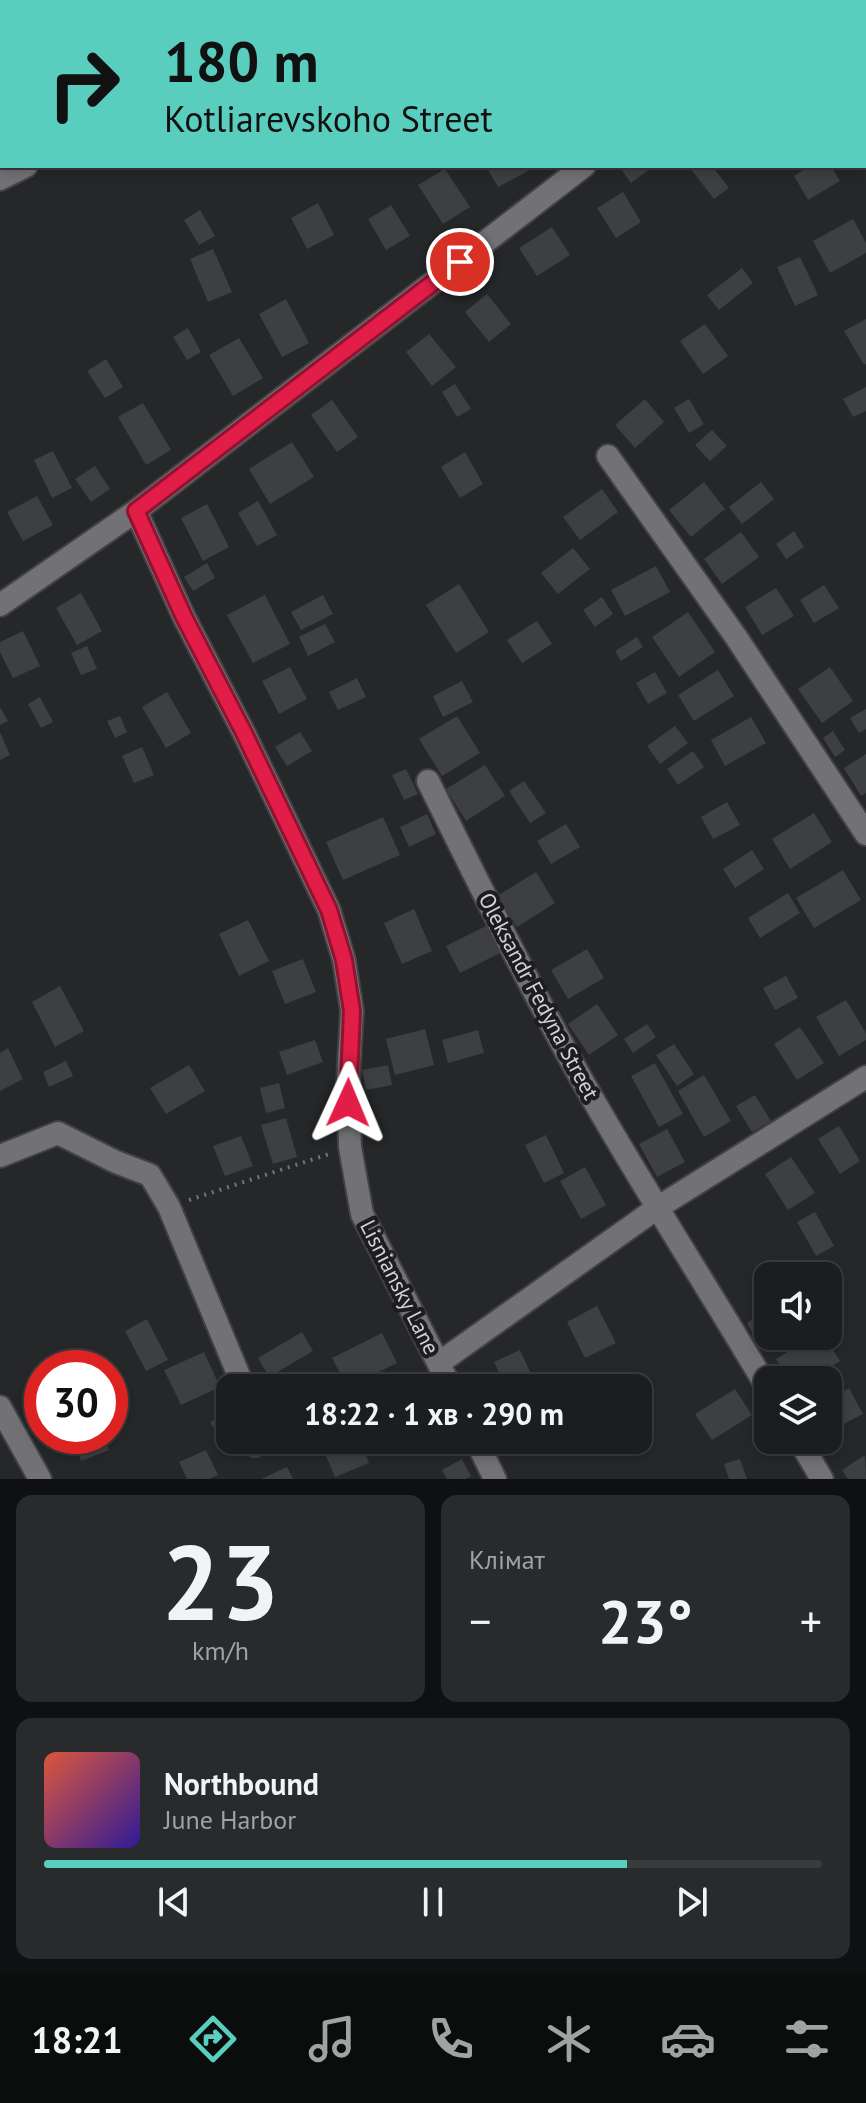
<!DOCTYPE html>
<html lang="uk">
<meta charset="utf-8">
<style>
body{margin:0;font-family:"PT Sans",sans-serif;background:#292a2c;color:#f1f3f6;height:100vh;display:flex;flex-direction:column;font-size:30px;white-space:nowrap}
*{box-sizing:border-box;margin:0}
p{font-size:26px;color:#a0a2a4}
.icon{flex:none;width:44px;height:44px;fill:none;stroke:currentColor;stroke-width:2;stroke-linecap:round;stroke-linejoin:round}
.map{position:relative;height:1479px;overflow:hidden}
.sheet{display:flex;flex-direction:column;gap:16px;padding:16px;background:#0f1011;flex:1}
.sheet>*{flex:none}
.guide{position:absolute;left:0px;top:0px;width:866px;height:168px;box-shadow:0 4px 12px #0003,0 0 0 2px #3a3b3d;background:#59cebf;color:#111;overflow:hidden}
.controls{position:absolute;left:754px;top:1262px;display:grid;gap:16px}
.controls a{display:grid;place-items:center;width:88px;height:88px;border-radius:16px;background:#1c1d1f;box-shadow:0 4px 12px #0003,0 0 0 2px #3a3b3d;font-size:40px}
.speed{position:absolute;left:24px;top:1350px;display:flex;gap:16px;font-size:40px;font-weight:700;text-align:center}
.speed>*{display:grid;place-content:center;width:104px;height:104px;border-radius:50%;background:#1c1d1f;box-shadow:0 4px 12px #0003,0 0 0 2px #3a3b3d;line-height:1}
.speed .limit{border:12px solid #d22;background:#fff;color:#111}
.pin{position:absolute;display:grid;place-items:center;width:68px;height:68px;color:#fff;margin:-34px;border:4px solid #fff;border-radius:50%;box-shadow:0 2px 8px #0007}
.me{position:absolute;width:88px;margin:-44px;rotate:1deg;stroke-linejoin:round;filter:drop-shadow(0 0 6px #0008)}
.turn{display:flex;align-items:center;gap:28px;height:168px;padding:0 32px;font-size:36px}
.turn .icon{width:104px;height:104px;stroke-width:2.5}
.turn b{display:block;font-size:56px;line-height:68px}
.big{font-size:60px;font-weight:800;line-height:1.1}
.sheet .card{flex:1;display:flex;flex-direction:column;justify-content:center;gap:12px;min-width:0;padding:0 28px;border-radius:16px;background:#292a2c}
.sheet .dial{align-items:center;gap:0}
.dial b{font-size:104px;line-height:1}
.song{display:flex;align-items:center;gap:24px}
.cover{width:96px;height:96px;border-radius:12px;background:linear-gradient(135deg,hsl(10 70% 55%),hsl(250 70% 35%))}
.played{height:8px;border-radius:4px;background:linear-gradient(90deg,#59cebf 75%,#3a3b3d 75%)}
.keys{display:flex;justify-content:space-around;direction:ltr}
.heat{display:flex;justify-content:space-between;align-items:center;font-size:44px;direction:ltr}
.sheet .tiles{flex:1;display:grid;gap:16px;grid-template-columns:1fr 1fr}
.card:last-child{grid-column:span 2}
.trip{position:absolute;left:216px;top:1374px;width:436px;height:80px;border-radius:16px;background:#1c1d1f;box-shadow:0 4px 12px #0003,0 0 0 2px #3a3b3d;font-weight:800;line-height:80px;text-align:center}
.tab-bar{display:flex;height:128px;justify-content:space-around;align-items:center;background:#0b0c0c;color:#a0a2a4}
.tab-bar .icon{width:56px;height:56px}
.tab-bar .current{color:#59cebf}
.tab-bar b{font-size:36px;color:#f1f3f6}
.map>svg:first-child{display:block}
.building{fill:#3d3f42}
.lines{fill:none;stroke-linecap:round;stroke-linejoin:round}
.minor-casing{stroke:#414244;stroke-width:26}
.path{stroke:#737476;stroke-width:4;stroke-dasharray:2 6;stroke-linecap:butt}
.minor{stroke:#727276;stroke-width:22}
.route-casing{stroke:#92132f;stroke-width:20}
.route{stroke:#e11d48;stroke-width:14}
.labels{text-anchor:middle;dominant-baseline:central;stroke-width:8;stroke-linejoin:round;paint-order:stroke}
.street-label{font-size:22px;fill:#d1d2d3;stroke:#1d1d20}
</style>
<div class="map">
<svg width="866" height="1479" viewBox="0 0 866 1479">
<rect width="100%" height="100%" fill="#262729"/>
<path class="building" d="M 486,166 L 528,166 L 530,170 L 498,187 Z
M 619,166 L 650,166 L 651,168 L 631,183 Z
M 692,166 L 712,166 L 729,188 L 714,199 L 690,168 Z
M 810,166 L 831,166 L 840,181 L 808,200 L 794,176 Z
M 445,169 L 470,207 L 443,224 L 418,185 Z
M 623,192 L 641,222 L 616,238 L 597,208 Z
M 318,203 L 334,235 L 307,249 L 291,218 Z
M 391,205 L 410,236 L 386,250 L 368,219 Z
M 200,210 L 215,236 L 199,245 L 184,220 Z
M 853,219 L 866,243 L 866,253 L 830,273 L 813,241 Z
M 552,227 L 570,255 L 537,276 L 519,248 Z
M 213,249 L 232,292 L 208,302 L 190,259 Z
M 800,257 L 818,295 L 795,306 L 777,267 Z
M 742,268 L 753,283 L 719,310 L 707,295 Z
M 487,294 L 511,324 L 489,342 L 465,312 Z
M 286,299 L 309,343 L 282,357 L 259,314 Z
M 866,319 L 866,364 L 864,365 L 844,331 Z
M 705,324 L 728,356 L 703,374 L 680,341 Z
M 188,328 L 201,352 L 187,360 L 173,337 Z
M 429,334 L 456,367 L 432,386 L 406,352 Z
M 239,338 L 263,378 L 233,396 L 209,355 Z
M 106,359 L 123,387 L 105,398 L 87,371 Z
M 455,384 L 471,409 L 457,417 L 442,392 Z
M 866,387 L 866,411 L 853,417 L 843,399 Z
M 645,399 L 664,422 L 635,448 L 615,425 Z
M 689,399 L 704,424 L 689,433 L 674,408 Z
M 332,400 L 358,437 L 337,452 L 311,415 Z
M 143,403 L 171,450 L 146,465 L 118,417 Z
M 712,430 L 727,446 L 710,461 L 695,445 Z
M 292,442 L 314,477 L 270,504 L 249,469 Z
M 53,451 L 72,488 L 52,498 L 34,460 Z
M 465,452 L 483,484 L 460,498 L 441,467 Z
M 95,466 L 110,489 L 91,502 L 75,479 Z
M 704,482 L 725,509 L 691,537 L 669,510 Z
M 761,482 L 774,499 L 742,524 L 729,507 Z
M 602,489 L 618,512 L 580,540 L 563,517 Z
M 37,496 L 53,525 L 23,541 L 7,512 Z
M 258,501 L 277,535 L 257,546 L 238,513 Z
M 207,504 L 229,547 L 203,561 L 181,518 Z
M 794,531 L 804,547 L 786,559 L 776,544 Z
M 741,532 L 759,557 L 722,584 L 704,559 Z
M 573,548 L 590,569 L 558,594 L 541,573 Z
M 207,563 L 215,578 L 193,591 L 184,577 Z
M 656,566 L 670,592 L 625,616 L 611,590 Z
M 459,584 L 489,632 L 456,653 L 426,605 Z
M 824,585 L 839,608 L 814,623 L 800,600 Z
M 776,588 L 794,616 L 762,635 L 745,607 Z
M 81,593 L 102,631 L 77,645 L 56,608 Z
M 265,595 L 290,644 L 253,663 L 227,615 Z
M 323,595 L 333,614 L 301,630 L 291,612 Z
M 602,597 L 613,614 L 595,627 L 583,610 Z
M 688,612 L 715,652 L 679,677 L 652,637 Z
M 537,621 L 552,644 L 522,663 L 507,640 Z
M 325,624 L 335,642 L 308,656 L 299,637 Z
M 23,631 L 40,666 L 13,678 L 0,652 L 0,642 Z
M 637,637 L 643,647 L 621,661 L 615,651 Z
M 87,646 L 97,669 L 81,675 L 71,653 Z
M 290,667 L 307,699 L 279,714 L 262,681 Z
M 830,667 L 853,701 L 822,723 L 798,689 Z
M 718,670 L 734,696 L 694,721 L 678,695 Z
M 655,672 L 667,693 L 648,704 L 636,683 Z
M 357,678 L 366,697 L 338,710 L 329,692 Z
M 462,681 L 473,702 L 443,717 L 433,696 Z
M 167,692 L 191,733 L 166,748 L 142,707 Z
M 40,697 L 53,722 L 41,728 L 28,704 Z
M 0,707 L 8,721 L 0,725 Z
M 866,709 L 866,729 L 859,733 L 850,718 Z
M 120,716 L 127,732 L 115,738 L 107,721 Z
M 457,716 L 480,753 L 442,776 L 419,739 Z
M 751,717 L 766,743 L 725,766 L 711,740 Z
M 675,726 L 688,743 L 660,764 L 647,746 Z
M 833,731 L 845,750 L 835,757 L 823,738 Z
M 0,732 L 10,755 L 0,760 Z
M 300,732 L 312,751 L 287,766 L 275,747 Z
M 142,747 L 154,775 L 134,783 L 122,756 Z
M 693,751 L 704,767 L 678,785 L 667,769 Z
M 866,754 L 866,793 L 861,796 L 844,768 Z
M 485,765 L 505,796 L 466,821 L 446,789 Z
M 406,769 L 418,794 L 404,800 L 392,775 Z
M 524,781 L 546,813 L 530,823 L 509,791 Z
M 727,802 L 740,825 L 713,839 L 701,817 Z
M 814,813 L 832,842 L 790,869 L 772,839 Z
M 427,814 L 436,834 L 409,847 L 400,827 Z
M 383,817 L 400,855 L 343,880 L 326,842 Z
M 566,824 L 580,847 L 551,864 L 537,841 Z
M 752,850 L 764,869 L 735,888 L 723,869 Z
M 843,870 L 861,900 L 814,928 L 796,898 Z
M 536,872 L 555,903 L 517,927 L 497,896 Z
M 788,893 L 800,913 L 760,938 L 748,918 Z
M 414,909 L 432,951 L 402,964 L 384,923 Z
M 248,920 L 269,961 L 239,976 L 219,934 Z
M 486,926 L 500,953 L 460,973 L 446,946 Z
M 587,949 L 604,978 L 568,999 L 551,970 Z
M 303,959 L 316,992 L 285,1004 L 272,971 Z
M 786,976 L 798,998 L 775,1010 L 763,988 Z
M 60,986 L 84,1031 L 55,1047 L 32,1002 Z
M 846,1000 L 866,1033 L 866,1040 L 839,1056 L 816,1017 Z
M 597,1004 L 618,1035 L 589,1055 L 568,1024 Z
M 647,1024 L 656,1037 L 633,1053 L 624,1039 Z
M 800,1027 L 824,1063 L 797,1080 L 774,1044 Z
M 425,1029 L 434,1065 L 395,1075 L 386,1039 Z
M 478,1030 L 484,1053 L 448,1063 L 442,1040 Z
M 315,1040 L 323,1062 L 287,1075 L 279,1052 Z
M 674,1044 L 694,1074 L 677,1086 L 656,1055 Z
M 8,1048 L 23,1079 L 0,1091 L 0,1053 Z
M 66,1061 L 73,1076 L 49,1087 L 43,1072 Z
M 655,1063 L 683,1114 L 659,1127 L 631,1076 Z
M 189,1065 L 205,1091 L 166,1114 L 150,1088 Z
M 388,1065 L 392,1085 L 366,1090 L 362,1070 Z
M 704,1075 L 731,1121 L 704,1137 L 678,1091 Z
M 279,1083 L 285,1108 L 266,1113 L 260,1088 Z
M 755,1095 L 771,1121 L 752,1132 L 736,1106 Z
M 286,1118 L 297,1157 L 273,1164 L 261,1125 Z
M 839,1126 L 860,1161 L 840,1174 L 818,1139 Z
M 667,1129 L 685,1162 L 657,1177 L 639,1144 Z
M 546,1135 L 564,1173 L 544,1183 L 525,1145 Z
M 241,1136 L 253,1166 L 225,1176 L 213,1146 Z
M 791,1157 L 815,1193 L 788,1210 L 765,1174 Z
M 585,1167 L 606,1205 L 581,1219 L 560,1181 Z
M 815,1212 L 834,1246 L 816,1256 L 797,1222 Z
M 825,1272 L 842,1297 L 828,1306 L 828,1276 L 818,1276 Z
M 597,1306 L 616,1343 L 585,1358 L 567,1322 Z
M 768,1310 L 768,1327 L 754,1336 L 747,1323 Z
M 147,1319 L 168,1360 L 146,1371 L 125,1331 Z
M 302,1332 L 313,1351 L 269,1377 L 258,1358 Z
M 382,1333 L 397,1363 L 347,1387 L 332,1358 Z
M 813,1336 L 824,1336 L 840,1361 L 810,1380 L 790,1380 L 776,1359 Z
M 520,1350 L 535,1383 L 524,1388 L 506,1388 L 494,1362 Z
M 204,1352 L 220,1387 L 181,1405 L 164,1370 Z
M 849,1388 L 863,1414 L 828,1432 L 828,1399 Z
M 735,1389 L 752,1415 L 712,1440 L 695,1414 Z
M 42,1391 L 42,1441 L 22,1402 Z
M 224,1413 L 230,1423 L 230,1440 L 234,1440 L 224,1446 L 210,1422 Z
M 86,1436 L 103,1436 L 109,1450 L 81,1461 L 74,1441 Z
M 350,1440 L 360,1440 L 369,1463 L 335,1477 L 324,1451 Z
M 376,1440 L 421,1440 L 382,1455 Z
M 507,1440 L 542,1440 L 543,1442 L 516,1457 Z
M 206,1450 L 218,1475 L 209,1479 L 187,1479 L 179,1462 Z
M 865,1455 L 866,1479 L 848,1479 L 842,1470 Z
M 462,1459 L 471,1476 L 465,1479 L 447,1479 L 442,1470 Z
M 740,1459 L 747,1479 L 729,1479 L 724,1464 Z
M 287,1467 L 293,1479 L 261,1479 Z"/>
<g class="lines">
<g class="minor-casing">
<path id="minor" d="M 72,0 L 73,2
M 789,0 L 790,2
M 855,2 L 862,0
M 864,139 L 866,142
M 0,179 L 26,166
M 608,456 L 736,637 L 866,834
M 136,511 L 184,617 L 244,733 L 329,910 L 344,960 L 352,1011 L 348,1081 L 350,1147 L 362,1214 L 451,1388
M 0,605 L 136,511 L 584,166
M 428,781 C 478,882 528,984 583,1082 C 642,1186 707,1286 768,1389
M 0,1156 L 58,1133 L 116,1162 L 150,1175 L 169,1207 L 244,1388
M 439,1363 L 657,1208 L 866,1077
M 0,1407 L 40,1479
M 254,1440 L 255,1445
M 476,1440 L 495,1479
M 799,1440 L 822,1479"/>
</g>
<path class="path" d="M 189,1200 L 329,1154"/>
<use href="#minor" class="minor"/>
</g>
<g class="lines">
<g class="route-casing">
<path id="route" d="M 348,1103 L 352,1011 L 344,960 L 329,910 L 244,733 L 184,617 L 136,511 L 460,262"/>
</g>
<use href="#route" class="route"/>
</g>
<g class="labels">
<g class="street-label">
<text transform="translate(539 996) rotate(62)">Oleksandr Fedyna Street</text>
<text transform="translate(400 1287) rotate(63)">Lisniansky Lane</text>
</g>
</g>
</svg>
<div class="controls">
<a><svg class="icon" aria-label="sound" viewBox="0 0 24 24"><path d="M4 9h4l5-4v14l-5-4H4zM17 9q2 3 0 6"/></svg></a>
<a><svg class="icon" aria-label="layers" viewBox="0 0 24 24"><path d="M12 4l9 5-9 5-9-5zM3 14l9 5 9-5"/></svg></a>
</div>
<div class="speed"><div class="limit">30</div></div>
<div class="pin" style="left:460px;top:262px;background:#d93025"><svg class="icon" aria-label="arrive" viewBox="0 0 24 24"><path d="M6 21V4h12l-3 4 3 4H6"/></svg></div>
<svg class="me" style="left:348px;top:1103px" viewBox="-20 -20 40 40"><path d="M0-17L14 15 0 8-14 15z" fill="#e11d48" stroke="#fff" stroke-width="4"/></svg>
<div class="trip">18:22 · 1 хв · 290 m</div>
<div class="guide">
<div class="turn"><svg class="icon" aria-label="right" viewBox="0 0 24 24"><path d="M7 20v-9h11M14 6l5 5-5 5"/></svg><div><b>180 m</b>Kotliarevskoho Street</div></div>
</div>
</div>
<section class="sheet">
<div class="tiles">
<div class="card dial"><b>23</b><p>km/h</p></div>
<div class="card"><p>Клімат</p>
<div class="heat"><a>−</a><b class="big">23°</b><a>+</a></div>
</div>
<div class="card">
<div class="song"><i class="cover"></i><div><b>Northbound</b><p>June Harbor</p></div></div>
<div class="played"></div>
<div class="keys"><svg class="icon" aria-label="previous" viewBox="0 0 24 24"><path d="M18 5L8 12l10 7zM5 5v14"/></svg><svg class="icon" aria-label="pause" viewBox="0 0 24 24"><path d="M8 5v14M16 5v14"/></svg><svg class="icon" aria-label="next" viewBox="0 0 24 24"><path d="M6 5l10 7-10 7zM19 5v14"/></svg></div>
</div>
</div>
</section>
<nav class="tab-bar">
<b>18:21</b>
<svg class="icon current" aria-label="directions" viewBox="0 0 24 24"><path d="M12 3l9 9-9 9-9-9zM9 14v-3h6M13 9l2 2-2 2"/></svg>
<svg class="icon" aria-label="music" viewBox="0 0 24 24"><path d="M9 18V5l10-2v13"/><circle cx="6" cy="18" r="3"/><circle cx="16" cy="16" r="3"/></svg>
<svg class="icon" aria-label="phone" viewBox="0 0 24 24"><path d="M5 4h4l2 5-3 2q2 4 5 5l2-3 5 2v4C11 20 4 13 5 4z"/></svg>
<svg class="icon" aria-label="climate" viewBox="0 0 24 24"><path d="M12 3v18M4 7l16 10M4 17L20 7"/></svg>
<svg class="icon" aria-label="car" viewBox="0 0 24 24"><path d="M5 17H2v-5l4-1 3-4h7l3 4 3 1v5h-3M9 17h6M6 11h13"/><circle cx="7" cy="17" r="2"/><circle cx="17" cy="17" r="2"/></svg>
<svg class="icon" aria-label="filters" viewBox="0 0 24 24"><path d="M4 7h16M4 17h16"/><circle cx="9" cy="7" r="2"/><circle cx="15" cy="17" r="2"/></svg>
</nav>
